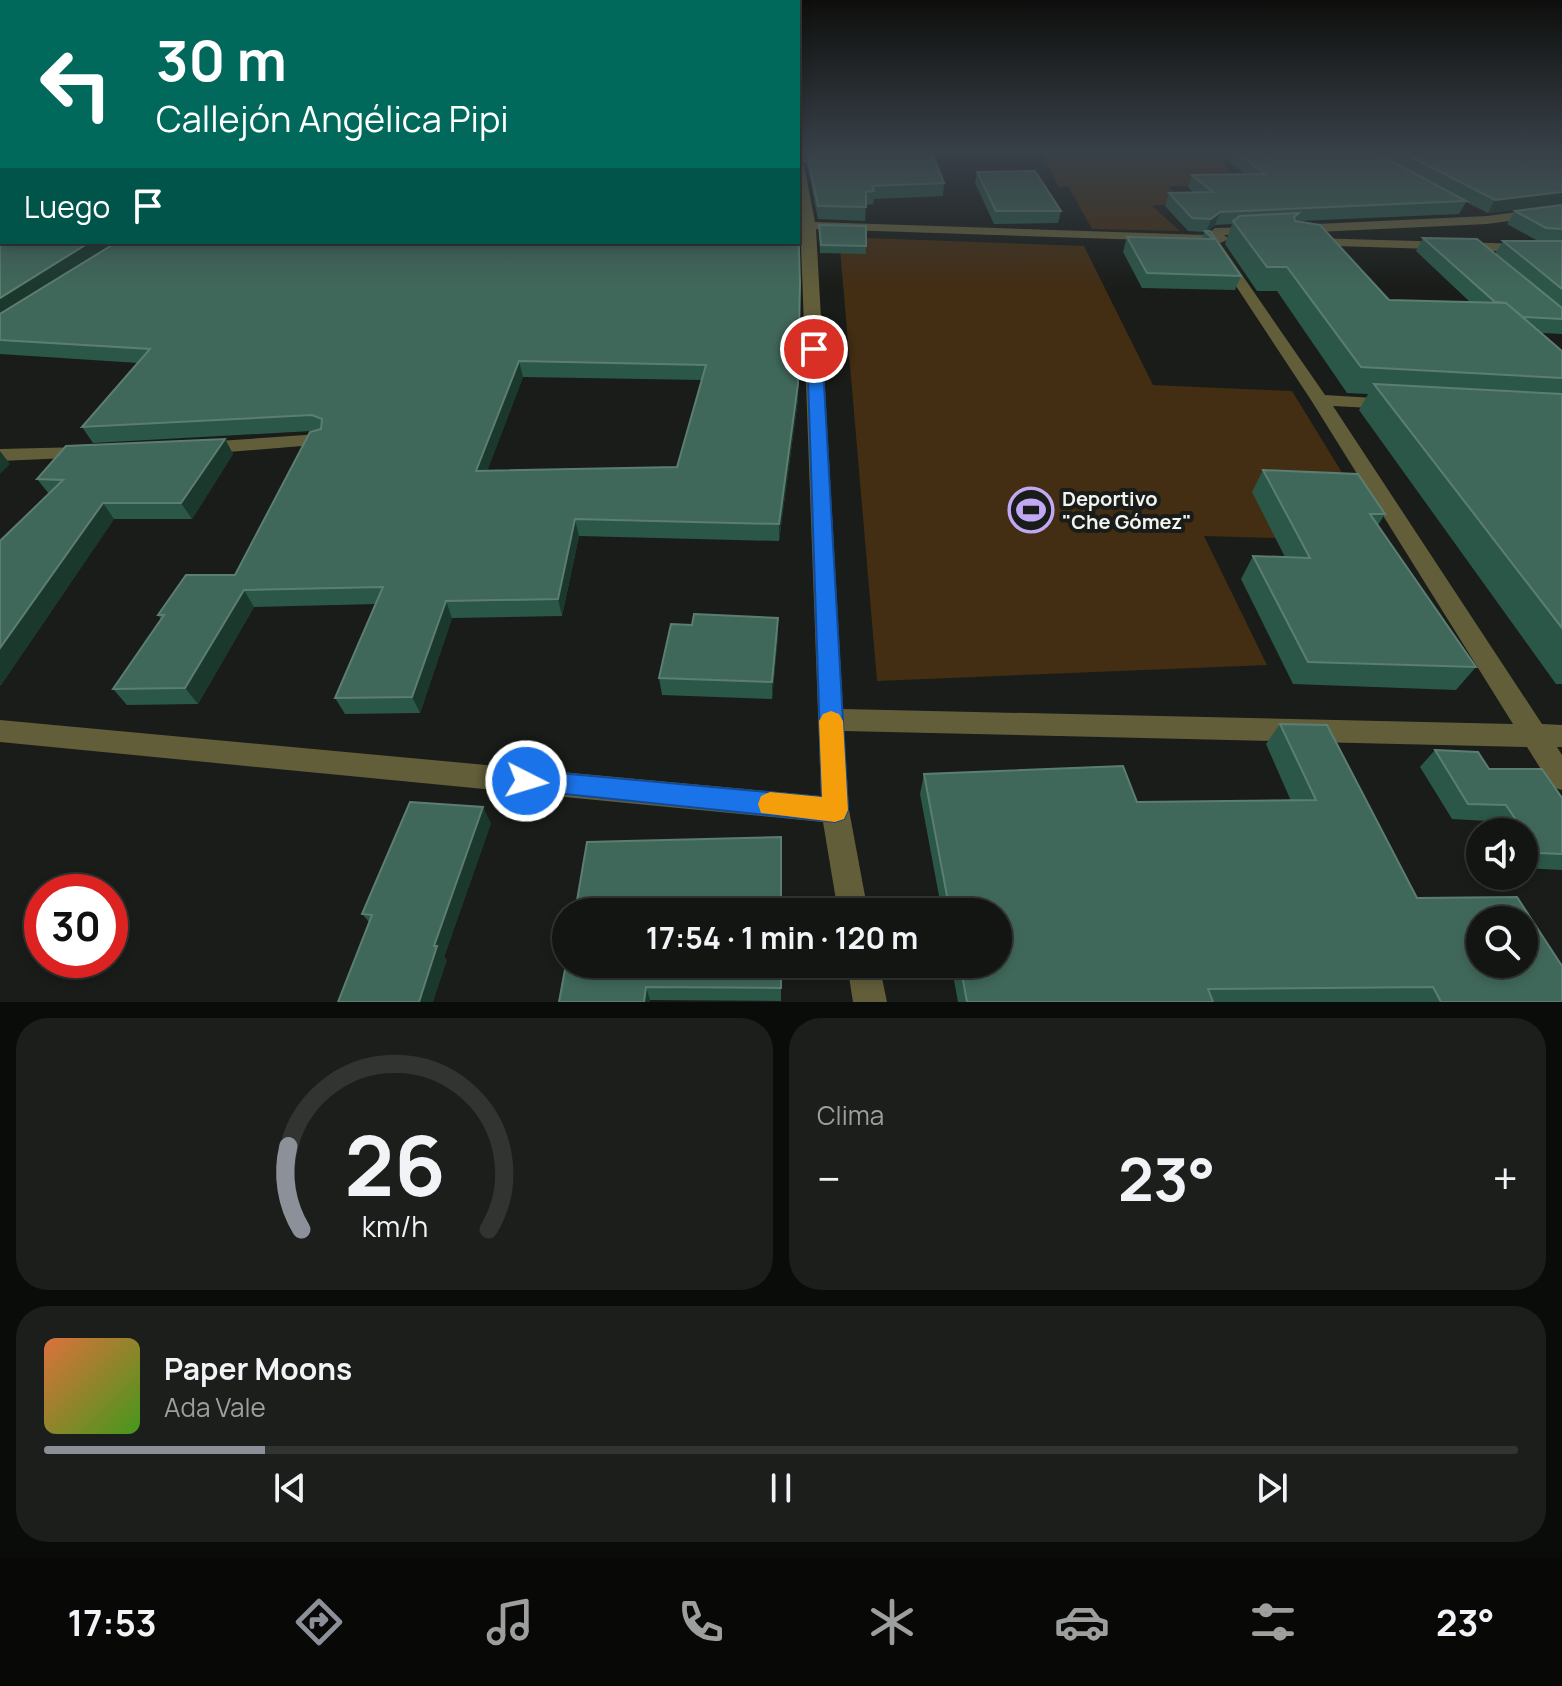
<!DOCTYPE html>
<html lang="es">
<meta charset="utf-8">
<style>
body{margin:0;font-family:Manrope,sans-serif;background:#1c1e1b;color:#f1f3f6;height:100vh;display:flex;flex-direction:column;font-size:30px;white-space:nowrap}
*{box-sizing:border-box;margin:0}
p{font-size:26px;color:#9d9f9f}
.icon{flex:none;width:44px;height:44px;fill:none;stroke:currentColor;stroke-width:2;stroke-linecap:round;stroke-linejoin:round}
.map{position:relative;height:1002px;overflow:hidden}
.sheet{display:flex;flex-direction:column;gap:16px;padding:16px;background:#0a0c0a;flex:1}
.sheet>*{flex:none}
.top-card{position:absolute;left:0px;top:0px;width:800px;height:244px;box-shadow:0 4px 12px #0003,0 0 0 2px #323432;background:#00695c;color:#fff;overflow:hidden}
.buttons{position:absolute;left:1466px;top:818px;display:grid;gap:16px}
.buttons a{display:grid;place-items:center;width:72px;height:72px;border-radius:50%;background:#131512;box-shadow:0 4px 12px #0003,0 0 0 2px #323432;font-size:40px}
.speed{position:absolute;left:24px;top:874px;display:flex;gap:16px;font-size:40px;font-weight:700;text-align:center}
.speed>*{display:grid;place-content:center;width:104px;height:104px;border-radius:50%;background:#131512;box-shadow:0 4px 12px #0003,0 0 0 2px #323432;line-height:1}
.speed .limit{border:12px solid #d22;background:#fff;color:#111}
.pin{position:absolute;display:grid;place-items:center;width:68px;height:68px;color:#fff;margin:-34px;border:4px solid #fff;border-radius:50%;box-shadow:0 2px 8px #0007}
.me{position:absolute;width:88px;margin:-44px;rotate:95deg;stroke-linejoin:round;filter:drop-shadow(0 0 6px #0008)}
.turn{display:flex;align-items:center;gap:28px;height:168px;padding:0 24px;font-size:36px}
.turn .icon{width:104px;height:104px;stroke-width:2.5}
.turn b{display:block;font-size:56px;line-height:68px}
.then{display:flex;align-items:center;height:76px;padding:0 24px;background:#0003;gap:16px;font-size:30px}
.big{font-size:60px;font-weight:700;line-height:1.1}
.sheet .widget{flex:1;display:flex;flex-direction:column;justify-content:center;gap:12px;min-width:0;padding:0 28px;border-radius:32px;background:#1c1e1b}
.sheet .dial{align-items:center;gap:0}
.dial svg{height:208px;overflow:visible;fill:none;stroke:#323432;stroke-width:7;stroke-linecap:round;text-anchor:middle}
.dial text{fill:#f1f3f6;stroke:none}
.song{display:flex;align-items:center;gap:24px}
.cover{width:96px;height:96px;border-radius:12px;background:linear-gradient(135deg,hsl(20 70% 55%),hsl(100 70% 35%))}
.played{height:8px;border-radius:4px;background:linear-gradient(90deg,#8c9099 15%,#323432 15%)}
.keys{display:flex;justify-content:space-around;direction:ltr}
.heat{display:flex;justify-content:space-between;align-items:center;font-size:44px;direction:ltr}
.sheet .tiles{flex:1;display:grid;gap:16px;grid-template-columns:1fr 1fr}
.widget:last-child{grid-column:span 2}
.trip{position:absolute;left:552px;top:898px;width:460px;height:80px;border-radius:40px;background:#131512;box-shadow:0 4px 12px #0003,0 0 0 2px #323432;font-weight:700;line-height:80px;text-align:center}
.tabs{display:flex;height:128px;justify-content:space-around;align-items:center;background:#080807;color:#9d9f9f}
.tabs .icon{width:56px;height:56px}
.tabs .selected{color:#8c9099}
.tabs b{font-size:36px;color:#f1f3f6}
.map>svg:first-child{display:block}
.green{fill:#432d13}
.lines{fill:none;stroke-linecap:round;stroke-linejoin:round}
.minor{fill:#625e3a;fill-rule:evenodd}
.wall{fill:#2b5748;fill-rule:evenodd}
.shaded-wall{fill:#1b382d}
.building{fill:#40685a;stroke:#5c7e72;stroke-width:2;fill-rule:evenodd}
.route{fill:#1a73e8;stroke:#114b97;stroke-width:2}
.slow{fill:#f59e0b}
.labels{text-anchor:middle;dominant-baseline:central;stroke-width:8;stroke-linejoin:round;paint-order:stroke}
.poi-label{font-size:20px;font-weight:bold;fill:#f2f4f2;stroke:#191c18;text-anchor:start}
</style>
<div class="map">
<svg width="1562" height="1002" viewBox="0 0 1562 1002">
<rect width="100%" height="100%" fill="#191c18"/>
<path class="green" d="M 1040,150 L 1254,150 L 1254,153 L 1222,160 L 1233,176 L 1248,186 L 1168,186 L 1184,202 L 1152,206 L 1180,231 L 1092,229 L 1068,186 L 1059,187 Z
M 839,237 L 1084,246 L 1153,385 L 1292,391 L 1384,541 L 1204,536 L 1267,665 L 877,681 Z"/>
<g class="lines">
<path class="minor" d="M 798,162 L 804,165 L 815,222 L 1207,235 L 1215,228 L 1260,227 L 1260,233 L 1255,234 L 1224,235 L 1229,239 L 1220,243 L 1325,395 L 1390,399 L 1399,404 L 1390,409 L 1333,406 L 1542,724 L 1562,725 L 1562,747 L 1557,747 L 1562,755 L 1562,790 L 1552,787 L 1527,747 L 844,731 L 849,810 L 868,912 L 838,912 L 823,822 L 0,742 L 0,720 L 821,796 ZM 816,229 L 1207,242 L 1311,400 L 1513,724 L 843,709 Z
M 1562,206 L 1562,214 L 1487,224 L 1295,233 L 1289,229 L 1295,225 L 1487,216 Z
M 1310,238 L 1562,245 L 1562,253 L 1305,245 L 1305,239 Z
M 319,434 L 326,436 L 328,440 L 326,444 L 204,454 L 195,448 L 204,442 Z
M 84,447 L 91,449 L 93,453 L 91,457 L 0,461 L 0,449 Z
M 847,964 L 879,964 L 887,1002 L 853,1002 Z"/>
</g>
<path class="wall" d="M 0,150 L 2,150 L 2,186 L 0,186 Z
M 798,150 L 931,150 L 944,183 L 943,196 L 874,199 L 873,204 L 866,205 L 865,221 L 818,219 L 807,164 L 798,161 Z
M 1215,150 L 1547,150 L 1562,156 L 1562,204 L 1488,213 L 1466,202 L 1459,214 L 1299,221 L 1389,300 L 1470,302 L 1416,251 L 1423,238 L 1495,254 L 1503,241 L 1538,241 L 1507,224 L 1515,211 L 1562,205 L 1562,334 L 1542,333 L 1562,351 L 1562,684 L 1556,684 L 1359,410 L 1368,394 L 1347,393 L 1277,291 L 1257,291 L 1225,244 L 1232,224 L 1215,225 L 1207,231 L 1241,276 L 1235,290 L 1142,288 L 1123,252 L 1127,237 L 1202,239 L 1204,232 L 1188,231 L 1165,206 L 1169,193 L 1194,193 L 1188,187 L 1192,175 L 1245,174 Z
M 977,172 L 1061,211 L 1058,223 L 994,224 L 975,183 Z
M 0,194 L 2,194 L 2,242 L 798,242 L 798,399 L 779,541 L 579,536 L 562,616 L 452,618 L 420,713 L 345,714 L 335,698 L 376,604 L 254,607 L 198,704 L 127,705 L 113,689 L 161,619 L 158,615 L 235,575 L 311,431 L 93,443 L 82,427 L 138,363 L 0,354 ZM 523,377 L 702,380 L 677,467 L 487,471 Z
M 819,225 L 866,246 L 866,254 L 820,253 Z
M 225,439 L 233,454 L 192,519 L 114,519 L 1,685 L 0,685 L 0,541 L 49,494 L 37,479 Z
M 1263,470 L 1385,514 L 1378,525 L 1476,667 L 1456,690 L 1293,684 L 1241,579 L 1253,556 L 1285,557 L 1252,492 Z
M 778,635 L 772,699 L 662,695 L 659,678 Z
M 1280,724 L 1417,898 L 1562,1002 L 958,1002 L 951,964 L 998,964 L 998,912 L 942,912 L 920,794 L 924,774 L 1137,802 L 1291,801 L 1266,744 Z
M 1435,750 L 1489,769 L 1562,798 L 1562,870 L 1524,868 L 1524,832 L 1496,832 L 1488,821 L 1452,819 L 1420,767 Z
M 491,823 L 444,957 L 447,960 L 369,922 L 362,914 Z
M 781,964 L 781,1001 L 650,1000 L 650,1002 L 559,1002 Z"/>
<path class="shaded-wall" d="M 1562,192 L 1562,204 L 1488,213 L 1495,200 Z
M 1220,212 L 1215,225 L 1206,232 L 1211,219 Z
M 90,242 L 119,242 L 0,319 L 0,298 Z
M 800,283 L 798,399 L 779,541 L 779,524 Z
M 519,361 L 523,377 L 481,487 L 476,471 Z
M 225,439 L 233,454 L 192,519 L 181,503 Z
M 0,451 L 10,464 L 0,474 Z
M 103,503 L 114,519 L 1,685 L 0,684 L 0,648 Z
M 575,519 L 579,536 L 562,616 L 558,599 Z
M 244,590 L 254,607 L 198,704 L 185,688 Z
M 446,601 L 452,618 L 420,713 L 412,697 Z
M 778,618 L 778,635 L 772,699 L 772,682 Z
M 483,807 L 491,823 L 444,957 L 447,960 L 433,1002 L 419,1002 L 434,946 Z
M 646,987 L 650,1000 L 650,1002 L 644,1002 Z"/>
<path class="building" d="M 0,150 L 2,150 L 2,173 L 0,173 Z
M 802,150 L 931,150 L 944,183 L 872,186 L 874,191 L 866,192 L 866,207 L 818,206 L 807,152 Z
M 1234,150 L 1371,150 L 1466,201 L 1220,212 L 1211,219 L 1192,218 L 1169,193 L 1213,192 L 1192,175 L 1265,174 Z
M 1398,150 L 1547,150 L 1562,156 L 1562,192 L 1495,200 Z
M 1035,171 L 1061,211 L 996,211 L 977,172 Z
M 0,194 L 2,194 L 2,236 L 0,236 Z
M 1562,205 L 1562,229 L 1546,228 L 1515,211 Z
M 1299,213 L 1294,217 L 1295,221 L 1320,225 L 1389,300 L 1506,303 L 1562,351 L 1562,378 L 1361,367 L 1287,267 L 1267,267 L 1233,221 L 1240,216 Z
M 798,217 L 800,283 L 798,384 L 779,524 L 575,519 L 558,599 L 446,601 L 412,697 L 335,698 L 383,587 L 244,590 L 185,688 L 113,689 L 164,615 L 158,615 L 186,575 L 235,575 L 310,432 L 321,429 L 322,419 L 312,415 L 82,427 L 150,349 L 0,340 L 0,314 L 117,242 L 798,242 ZM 519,361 L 706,365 L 677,467 L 476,471 Z
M 819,225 L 866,226 L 866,246 L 821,245 Z
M 1205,231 L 1210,231 L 1241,276 L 1147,273 L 1127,237 L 1213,239 Z
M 1423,238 L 1477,239 L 1562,308 L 1562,319 L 1523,317 L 1506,303 L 1495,302 Z
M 2,241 L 2,242 L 90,242 L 0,298 L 0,242 Z
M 1503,241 L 1562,241 L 1562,289 Z
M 1374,384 L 1562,394 L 1562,628 Z
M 225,439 L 181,503 L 103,503 L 0,648 L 0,541 L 63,480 L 37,479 L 66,446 Z
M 1263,470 L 1358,474 L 1385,514 L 1370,514 L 1476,667 L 1308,662 L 1253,556 L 1310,558 Z
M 694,614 L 778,618 L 772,682 L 659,678 L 671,624 L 692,625 Z
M 1280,724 L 1327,725 L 1417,898 L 1517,897 L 1562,966 L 1562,1002 L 1441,1002 L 1433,987 L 1208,989 L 1213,1002 L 967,1002 L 960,964 L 998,964 L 998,912 L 950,912 L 924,774 L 1123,766 L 1137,802 L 1316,800 ZM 1480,920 L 1524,920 L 1524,964 L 1480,964 Z
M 1435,750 L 1478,752 L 1489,769 L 1542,769 L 1562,798 L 1562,854 L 1538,853 L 1506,805 L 1468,804 Z
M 410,802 L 483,807 L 434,946 L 437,946 L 419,1002 L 338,1002 L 372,915 L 362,914 Z
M 781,837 L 781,912 L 575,912 L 587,842 Z
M 566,964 L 781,964 L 781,988 L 646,987 L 644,1002 L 559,1002 Z"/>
<linearGradient id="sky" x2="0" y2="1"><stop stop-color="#0e0f0d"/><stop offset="0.52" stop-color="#384048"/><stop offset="1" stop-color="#384048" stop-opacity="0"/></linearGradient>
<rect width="1562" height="291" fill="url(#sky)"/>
<path class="route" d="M 814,345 L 822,349 L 848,810 L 844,819 L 835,822 L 517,789 L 513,781 L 517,773 L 526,770 L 822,797 L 807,349 Z"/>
<path class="slow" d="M 831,711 L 839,714 L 843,721 L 848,810 L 844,819 L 835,822 L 761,813 L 758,804 L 761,796 L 770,792 L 822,797 L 819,721 L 823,714 Z"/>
<defs>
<g id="stadium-ring" transform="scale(2.3)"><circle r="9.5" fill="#191c18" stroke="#c1a8f3" stroke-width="1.5"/><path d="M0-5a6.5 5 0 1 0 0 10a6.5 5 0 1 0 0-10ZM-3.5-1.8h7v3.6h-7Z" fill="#c1a8f3"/></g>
</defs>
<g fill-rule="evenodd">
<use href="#stadium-ring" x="1031" y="510"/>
</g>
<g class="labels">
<g class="poi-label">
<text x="1062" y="498">Deportivo<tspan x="1062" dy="23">"Che Gómez"</tspan></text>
</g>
</g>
</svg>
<div class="buttons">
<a><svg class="icon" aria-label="sound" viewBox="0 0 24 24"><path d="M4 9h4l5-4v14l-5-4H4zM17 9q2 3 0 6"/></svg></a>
<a><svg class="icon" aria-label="search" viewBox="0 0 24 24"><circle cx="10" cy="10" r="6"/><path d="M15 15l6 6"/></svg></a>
</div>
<div class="speed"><div class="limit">30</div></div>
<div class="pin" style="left:814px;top:349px;background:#d93025"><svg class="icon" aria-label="arrive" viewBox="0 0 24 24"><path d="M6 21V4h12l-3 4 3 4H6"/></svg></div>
<svg class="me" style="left:526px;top:781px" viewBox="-20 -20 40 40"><circle r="17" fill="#1a73e8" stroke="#fff" stroke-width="3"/><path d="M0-11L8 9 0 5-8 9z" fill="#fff"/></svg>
<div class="trip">17:54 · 1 min · 120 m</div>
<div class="top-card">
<div class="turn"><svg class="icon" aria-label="left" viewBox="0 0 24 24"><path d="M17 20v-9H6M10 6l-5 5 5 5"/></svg><div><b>30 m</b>Callejón Angélica Pipi</div></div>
<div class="then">Luego<svg class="icon" aria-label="arrive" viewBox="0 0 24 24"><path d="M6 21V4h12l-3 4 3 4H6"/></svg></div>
</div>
</div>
<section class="sheet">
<div class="tiles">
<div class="widget dial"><svg viewBox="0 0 100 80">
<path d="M14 69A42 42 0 1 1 86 69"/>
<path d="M14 69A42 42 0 0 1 9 37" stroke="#8c9099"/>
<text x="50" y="56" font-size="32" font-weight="700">26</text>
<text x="50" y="72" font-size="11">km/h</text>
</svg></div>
<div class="widget"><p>Clima</p>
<div class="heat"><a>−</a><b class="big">23°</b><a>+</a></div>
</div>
<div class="widget">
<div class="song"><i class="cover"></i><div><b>Paper Moons</b><p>Ada Vale</p></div></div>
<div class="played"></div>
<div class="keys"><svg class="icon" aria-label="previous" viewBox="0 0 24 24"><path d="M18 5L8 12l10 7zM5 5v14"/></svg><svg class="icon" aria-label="pause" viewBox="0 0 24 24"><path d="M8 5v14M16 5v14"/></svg><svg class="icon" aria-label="next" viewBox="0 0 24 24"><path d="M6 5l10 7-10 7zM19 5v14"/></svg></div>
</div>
</div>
</section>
<nav class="tabs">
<b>17:53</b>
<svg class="icon selected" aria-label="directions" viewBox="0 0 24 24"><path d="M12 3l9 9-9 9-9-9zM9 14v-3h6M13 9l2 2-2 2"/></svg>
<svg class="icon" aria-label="music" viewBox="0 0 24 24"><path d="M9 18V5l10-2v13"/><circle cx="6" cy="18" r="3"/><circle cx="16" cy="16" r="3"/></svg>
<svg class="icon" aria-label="phone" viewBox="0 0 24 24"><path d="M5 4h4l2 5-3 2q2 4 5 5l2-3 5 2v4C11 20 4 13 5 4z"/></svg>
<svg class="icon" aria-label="climate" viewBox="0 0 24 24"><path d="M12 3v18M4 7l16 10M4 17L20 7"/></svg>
<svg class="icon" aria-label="car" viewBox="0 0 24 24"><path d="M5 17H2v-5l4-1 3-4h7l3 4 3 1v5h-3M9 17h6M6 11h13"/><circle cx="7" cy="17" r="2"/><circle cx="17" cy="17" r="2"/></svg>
<svg class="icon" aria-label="filters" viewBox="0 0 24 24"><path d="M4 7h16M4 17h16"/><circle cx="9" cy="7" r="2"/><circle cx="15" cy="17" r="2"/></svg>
<b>23°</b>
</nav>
